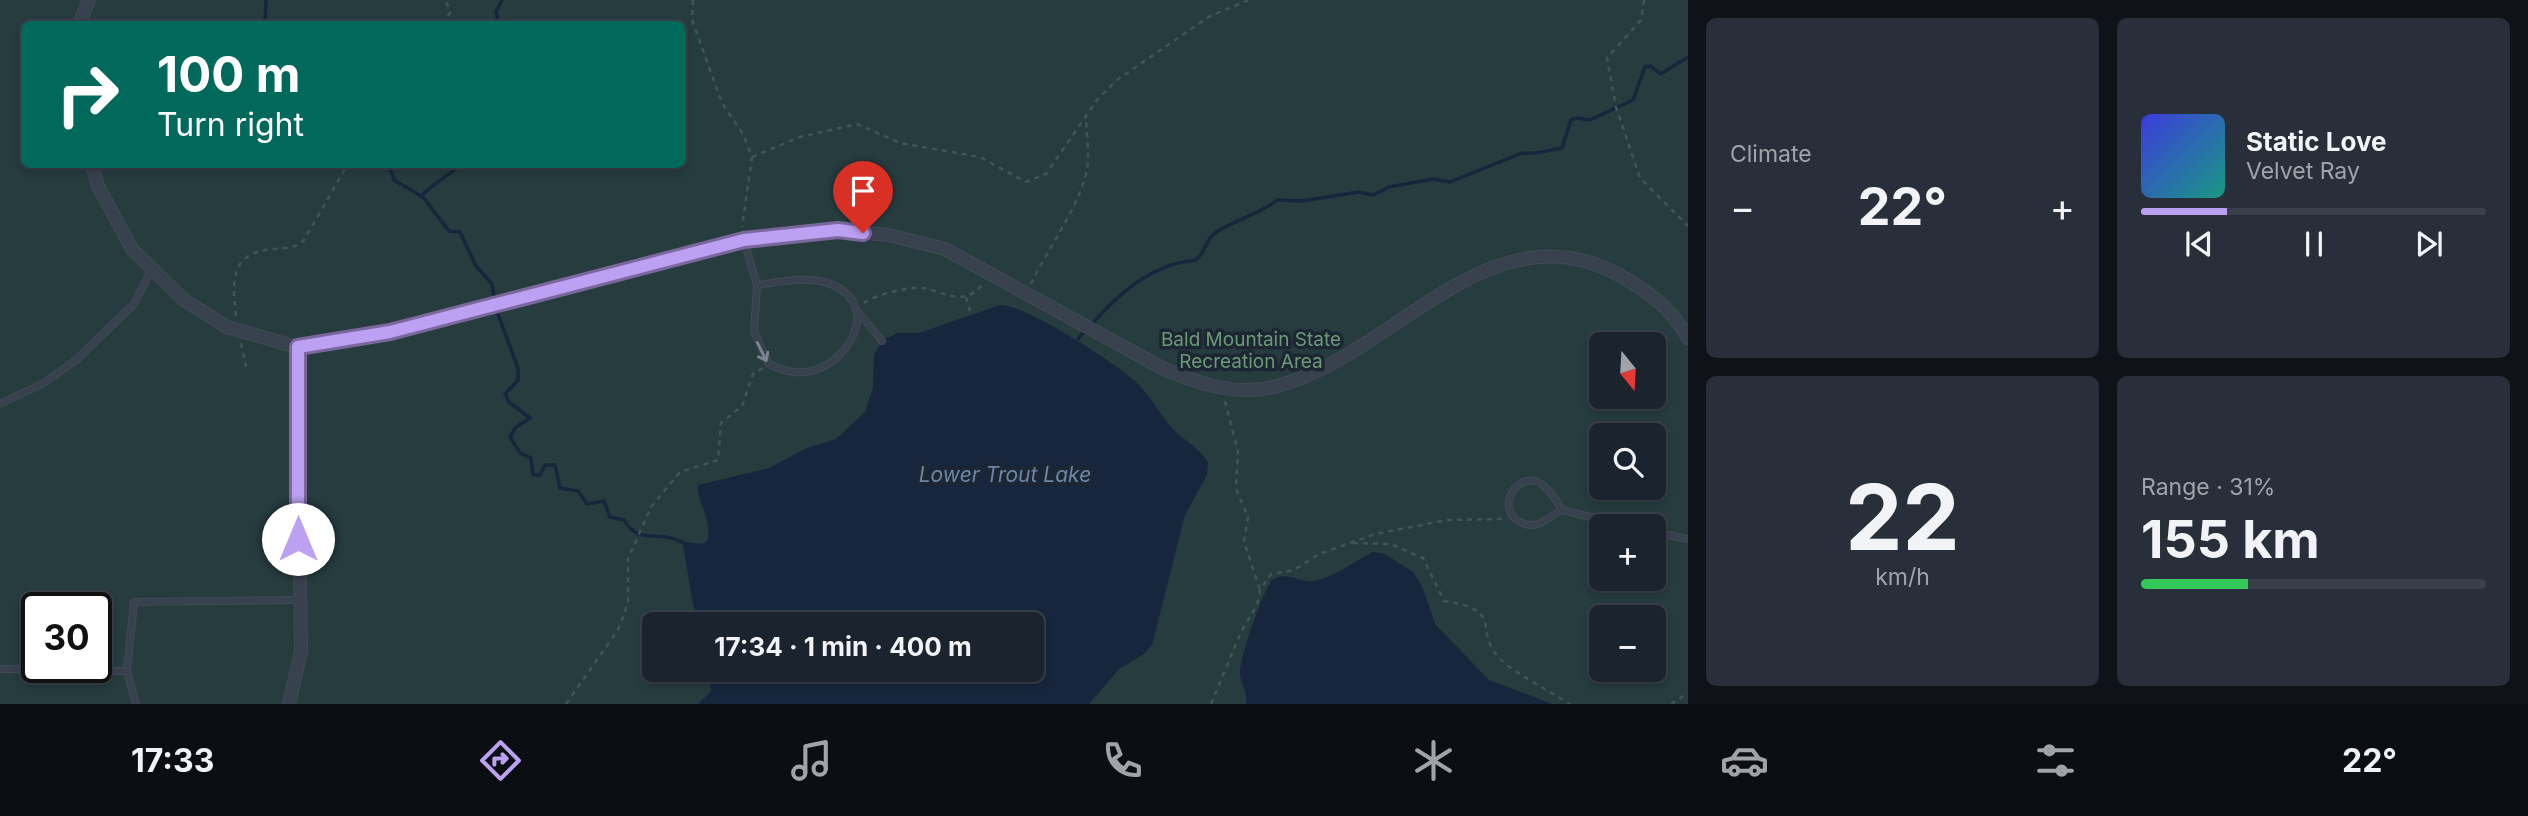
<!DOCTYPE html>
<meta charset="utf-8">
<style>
body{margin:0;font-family:Inter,sans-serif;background:#282f3a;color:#f1f3f6;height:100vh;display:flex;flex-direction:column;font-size:26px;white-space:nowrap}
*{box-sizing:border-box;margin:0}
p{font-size:23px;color:#a0a4aa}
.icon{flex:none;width:38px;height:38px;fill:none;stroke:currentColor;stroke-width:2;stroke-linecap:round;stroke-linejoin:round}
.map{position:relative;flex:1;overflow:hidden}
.side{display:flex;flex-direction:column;gap:18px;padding:18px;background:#0f1319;width:840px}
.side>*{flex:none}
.hud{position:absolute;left:21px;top:21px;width:665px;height:147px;border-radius:10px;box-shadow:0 4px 10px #0003,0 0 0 2px #39404a;background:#00695c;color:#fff;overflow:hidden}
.needle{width:46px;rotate:162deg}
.tools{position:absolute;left:1589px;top:332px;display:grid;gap:14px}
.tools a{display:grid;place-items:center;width:77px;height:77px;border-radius:10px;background:#1b232e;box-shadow:0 4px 10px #0003,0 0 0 2px #39404a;font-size:35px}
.speed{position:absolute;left:21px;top:592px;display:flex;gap:14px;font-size:35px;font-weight:700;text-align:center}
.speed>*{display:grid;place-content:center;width:91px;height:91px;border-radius:50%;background:#1b232e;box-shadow:0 4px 10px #0003,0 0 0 2px #39404a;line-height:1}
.speed .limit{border:4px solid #111;border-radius:10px;background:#fff;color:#111}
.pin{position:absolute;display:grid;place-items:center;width:60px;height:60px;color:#fff;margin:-72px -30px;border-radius:50% 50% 50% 0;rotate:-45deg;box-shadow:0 0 7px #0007}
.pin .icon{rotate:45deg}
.me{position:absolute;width:77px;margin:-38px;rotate:0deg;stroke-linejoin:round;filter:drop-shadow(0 0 5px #0008)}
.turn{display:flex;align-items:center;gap:24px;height:147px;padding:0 21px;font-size:32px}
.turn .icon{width:91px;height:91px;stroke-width:2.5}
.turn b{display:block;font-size:49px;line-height:60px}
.big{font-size:52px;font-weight:700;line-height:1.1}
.side .card{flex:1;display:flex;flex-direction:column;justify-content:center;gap:10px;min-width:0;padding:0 24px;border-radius:10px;background:#282f3a}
.side .dial{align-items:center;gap:0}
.dial b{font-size:91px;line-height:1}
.song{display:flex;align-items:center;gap:21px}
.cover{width:84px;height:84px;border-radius:10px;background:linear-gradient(135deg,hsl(240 70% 55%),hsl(170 70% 35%))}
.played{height:7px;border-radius:4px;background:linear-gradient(90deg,#bca0f2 25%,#39404a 25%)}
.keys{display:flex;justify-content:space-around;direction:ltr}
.heat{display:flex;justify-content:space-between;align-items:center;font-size:38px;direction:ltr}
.charge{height:10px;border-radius:5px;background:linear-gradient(90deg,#34c759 31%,#39404a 0)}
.side .tiles{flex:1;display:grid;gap:18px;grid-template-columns:repeat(2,1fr)}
.trip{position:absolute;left:642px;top:612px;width:402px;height:70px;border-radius:10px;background:#1b232e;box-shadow:0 4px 10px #0003,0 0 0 2px #39404a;font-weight:700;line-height:70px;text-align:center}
.dock{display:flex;height:112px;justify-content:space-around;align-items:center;background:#0b0e12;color:#a0a4aa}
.dock .icon{width:49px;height:49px}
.dock .active{color:#bca0f2}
.dock b{font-size:32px;color:#f1f3f6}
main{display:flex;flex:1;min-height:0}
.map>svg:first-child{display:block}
.green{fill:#263c3f;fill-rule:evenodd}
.water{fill:#17263c}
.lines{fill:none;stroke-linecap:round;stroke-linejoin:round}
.stream{stroke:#17263c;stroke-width:3.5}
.lane-casing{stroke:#414a57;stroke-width:8}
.street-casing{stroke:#414a57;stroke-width:14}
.path{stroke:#3f5557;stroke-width:2.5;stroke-dasharray:5 5;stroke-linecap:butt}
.lane{stroke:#38414e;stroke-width:6}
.street{stroke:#38414e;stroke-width:12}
.oneway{stroke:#7c8592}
.route-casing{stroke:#7a689d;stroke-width:18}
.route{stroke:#bca0f2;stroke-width:12}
.labels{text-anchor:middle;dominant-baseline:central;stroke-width:7;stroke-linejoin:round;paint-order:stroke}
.park-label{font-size:19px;fill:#6b9a76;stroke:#1d2633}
.water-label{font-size:21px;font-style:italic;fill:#6d86a8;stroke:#1d2633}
</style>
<main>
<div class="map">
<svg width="1688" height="704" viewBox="0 0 1688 704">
<rect width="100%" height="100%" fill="#242f3e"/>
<path class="green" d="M 0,0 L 1688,0 L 1688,704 L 0,704 ZM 24,24 L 682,24 L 682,164 L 24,164 ZM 1601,345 L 1654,345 L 1654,397 L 1601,397 ZM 1601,436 L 1654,436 L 1654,488 L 1601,488 ZM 1601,527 L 1654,527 L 1654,579 L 1601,579 ZM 37,607 L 96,607 L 96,667 L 37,667 ZM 1601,618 L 1654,618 L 1654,670 L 1601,670 ZM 654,625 L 1032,625 L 1032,670 L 654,670 Z"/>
<path class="water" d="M 1000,305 C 1023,303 1119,365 1137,383 C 1151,396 1160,415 1173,429 C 1184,440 1200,449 1208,462 L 1207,475 L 1185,515 L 1152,645 L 1144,654 L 1119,669 L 1089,704 L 698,704 L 711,691 L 709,670 L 1032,670 L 1032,625 L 701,625 L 693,604 L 683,545 L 685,542 L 703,544 L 708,539 C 711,516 696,500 698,485 L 769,468 L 807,448 L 836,439 L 865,412 L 873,388 L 874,355 L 882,341 L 897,333 L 919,333 Z
M 1373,552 L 1385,554 L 1413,572 L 1422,586 L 1435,624 L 1489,680 L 1552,704 L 1246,704 C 1248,689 1240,685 1240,673 C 1240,657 1262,593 1272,580 C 1288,570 1299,584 1314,581 C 1337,576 1353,562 1373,552 Z"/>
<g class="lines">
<path class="stream" d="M 265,24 L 266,0
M 499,24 L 496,12 L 502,0
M 389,164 L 394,180 L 423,197 L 449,231 L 460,232 L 476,266 L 492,284 L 495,302
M 421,197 C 433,181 455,174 459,164
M 496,309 L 518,368 L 518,380 L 505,394 L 509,402 L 530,418 L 516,427 L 510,437 L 520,453 L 531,458 L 533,475 L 540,475 L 545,465 L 555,465 L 560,488 L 578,491 L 587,504 L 604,501 L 610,517 L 624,520 C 639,546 659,529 684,543
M 1091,325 C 1119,293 1152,264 1196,260 C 1205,253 1206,239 1215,233 C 1232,221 1264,212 1277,200 L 1302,201 L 1359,192 L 1373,195 L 1389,187 L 1433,179 L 1450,182 L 1522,153 C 1537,155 1547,150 1562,148 L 1571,120 L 1577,118 L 1590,120 L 1633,100 L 1645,67 L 1650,66 L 1661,74 L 1688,57
M 1078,339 L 1085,331"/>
<g class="lane-casing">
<path id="lane" d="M 744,241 L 757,285 L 754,332 L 769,364 C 780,369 792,374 805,372 C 847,368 882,307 833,285 C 810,275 780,282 757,285
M 859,313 L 882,341
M 0,404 L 42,384 L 75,361 L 134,304 L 152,269
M 1562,510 C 1554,514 1546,521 1538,524 C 1532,526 1527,525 1522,523 C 1490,509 1522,464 1545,487 C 1552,493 1557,502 1562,510 L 1632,527
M 1654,532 L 1688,539
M 0,669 L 127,671 L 134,602 L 299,600
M 127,671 L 136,704"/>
</g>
<g class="street-casing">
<path id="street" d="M 79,24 L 89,0
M 92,164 L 98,186 L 132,249 L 184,300 L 227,327 L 297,347 L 390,332 L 744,240 L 838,230 L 888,235 L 945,249 L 1164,369 C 1200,384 1238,397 1277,386 C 1392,357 1490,204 1619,275 C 1648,291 1672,309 1688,338
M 289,704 L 301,651 L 297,347"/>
</g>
<path class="path" d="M 693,0 L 692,20 L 722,103 L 743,134 L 752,157 L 742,227
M 1644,0 L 1641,20 L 1607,58 L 1616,107 L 1640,178 L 1688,226
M 442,24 L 450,13 L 446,0
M 752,157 L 800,137 L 857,124 L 900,143 L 980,157 L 1026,182 L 1046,174 L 1097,100 L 1117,80 L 1210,16 L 1249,0
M 1031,284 C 1049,245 1077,212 1087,170 C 1090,154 1086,132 1086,115
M 966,297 L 971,315
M 864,303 C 873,295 911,286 923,288 C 948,293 963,307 983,284
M 236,316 C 232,281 230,253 272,249 C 285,248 295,249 304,240 L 348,164
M 241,343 L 246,367
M 1225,401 L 1238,452 L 1236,489 L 1248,517 L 1244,541 L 1260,590
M 1353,543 L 1391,544 L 1423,558 L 1444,601 C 1508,611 1470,628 1501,660 C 1513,672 1553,693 1570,704
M 566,704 L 618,630 L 628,603 L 628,559 L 651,507 L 680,472 L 718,460 L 721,423 L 742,406 L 753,374 L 763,368
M 1211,704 L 1241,632 L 1257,605 L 1260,590 L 1271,574 L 1294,570 L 1319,554 L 1375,534 L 1447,520 L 1503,519
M 1671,704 L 1688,693"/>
<use href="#lane" class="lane"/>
<use href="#street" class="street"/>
</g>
<defs><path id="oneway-shaft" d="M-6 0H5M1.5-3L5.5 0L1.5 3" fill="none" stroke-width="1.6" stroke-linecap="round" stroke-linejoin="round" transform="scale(1.75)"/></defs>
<use class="oneway" href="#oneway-shaft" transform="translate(762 352) rotate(64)"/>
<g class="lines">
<g class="route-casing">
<path id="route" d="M 298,539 L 298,347 L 390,332 L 744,240 L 838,230 L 863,233"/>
</g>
<use href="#route" class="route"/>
</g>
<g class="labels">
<g class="park-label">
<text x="1251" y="339">Bald Mountain State<tspan x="1251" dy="22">Recreation Area</tspan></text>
</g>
<g class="water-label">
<text x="1005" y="474">Lower Trout Lake</text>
</g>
</g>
</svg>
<div class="tools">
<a><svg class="needle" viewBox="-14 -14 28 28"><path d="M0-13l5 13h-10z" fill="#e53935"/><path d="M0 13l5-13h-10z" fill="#a0a4aa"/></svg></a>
<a><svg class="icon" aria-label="search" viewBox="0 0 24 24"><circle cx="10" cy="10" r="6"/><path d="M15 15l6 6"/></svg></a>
<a>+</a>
<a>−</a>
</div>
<div class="speed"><div class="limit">30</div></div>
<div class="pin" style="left:863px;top:233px;background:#d93025"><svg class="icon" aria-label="arrive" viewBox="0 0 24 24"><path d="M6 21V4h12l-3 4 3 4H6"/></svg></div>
<svg class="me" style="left:298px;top:539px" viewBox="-20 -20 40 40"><circle r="19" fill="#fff"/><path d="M0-13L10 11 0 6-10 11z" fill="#bca0f2"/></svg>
<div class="trip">17:34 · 1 min · 400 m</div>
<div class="hud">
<div class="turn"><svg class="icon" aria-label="right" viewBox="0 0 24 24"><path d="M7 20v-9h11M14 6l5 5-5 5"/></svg><div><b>100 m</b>Turn right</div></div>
</div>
</div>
<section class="side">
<div class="tiles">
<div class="card"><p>Climate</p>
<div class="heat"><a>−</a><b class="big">22°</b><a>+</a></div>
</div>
<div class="card">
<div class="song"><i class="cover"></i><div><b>Static Love</b><p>Velvet Ray</p></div></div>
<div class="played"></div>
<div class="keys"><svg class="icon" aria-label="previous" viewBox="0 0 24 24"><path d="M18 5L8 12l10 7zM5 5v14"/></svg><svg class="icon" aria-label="pause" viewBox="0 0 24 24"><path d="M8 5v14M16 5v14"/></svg><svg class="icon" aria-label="next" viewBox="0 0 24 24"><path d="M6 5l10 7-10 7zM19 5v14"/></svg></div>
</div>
<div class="card dial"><b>22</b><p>km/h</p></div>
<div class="card"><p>Range · 31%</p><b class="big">155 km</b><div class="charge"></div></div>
</div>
</section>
</main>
<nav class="dock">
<b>17:33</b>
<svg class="icon active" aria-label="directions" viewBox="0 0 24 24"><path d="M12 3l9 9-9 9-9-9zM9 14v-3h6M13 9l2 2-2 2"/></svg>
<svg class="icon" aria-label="music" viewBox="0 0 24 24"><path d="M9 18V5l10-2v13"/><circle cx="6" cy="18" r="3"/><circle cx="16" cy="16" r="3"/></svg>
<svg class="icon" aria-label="phone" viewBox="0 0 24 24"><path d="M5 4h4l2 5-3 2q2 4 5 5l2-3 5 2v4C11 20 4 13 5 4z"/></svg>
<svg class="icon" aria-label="climate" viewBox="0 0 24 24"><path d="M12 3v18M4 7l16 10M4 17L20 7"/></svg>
<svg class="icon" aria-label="car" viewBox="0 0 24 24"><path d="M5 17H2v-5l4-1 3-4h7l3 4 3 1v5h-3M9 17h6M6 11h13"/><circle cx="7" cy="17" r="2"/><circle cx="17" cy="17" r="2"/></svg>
<svg class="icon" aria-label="filters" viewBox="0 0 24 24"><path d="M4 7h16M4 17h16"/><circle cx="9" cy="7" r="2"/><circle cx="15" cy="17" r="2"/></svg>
<b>22°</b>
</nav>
